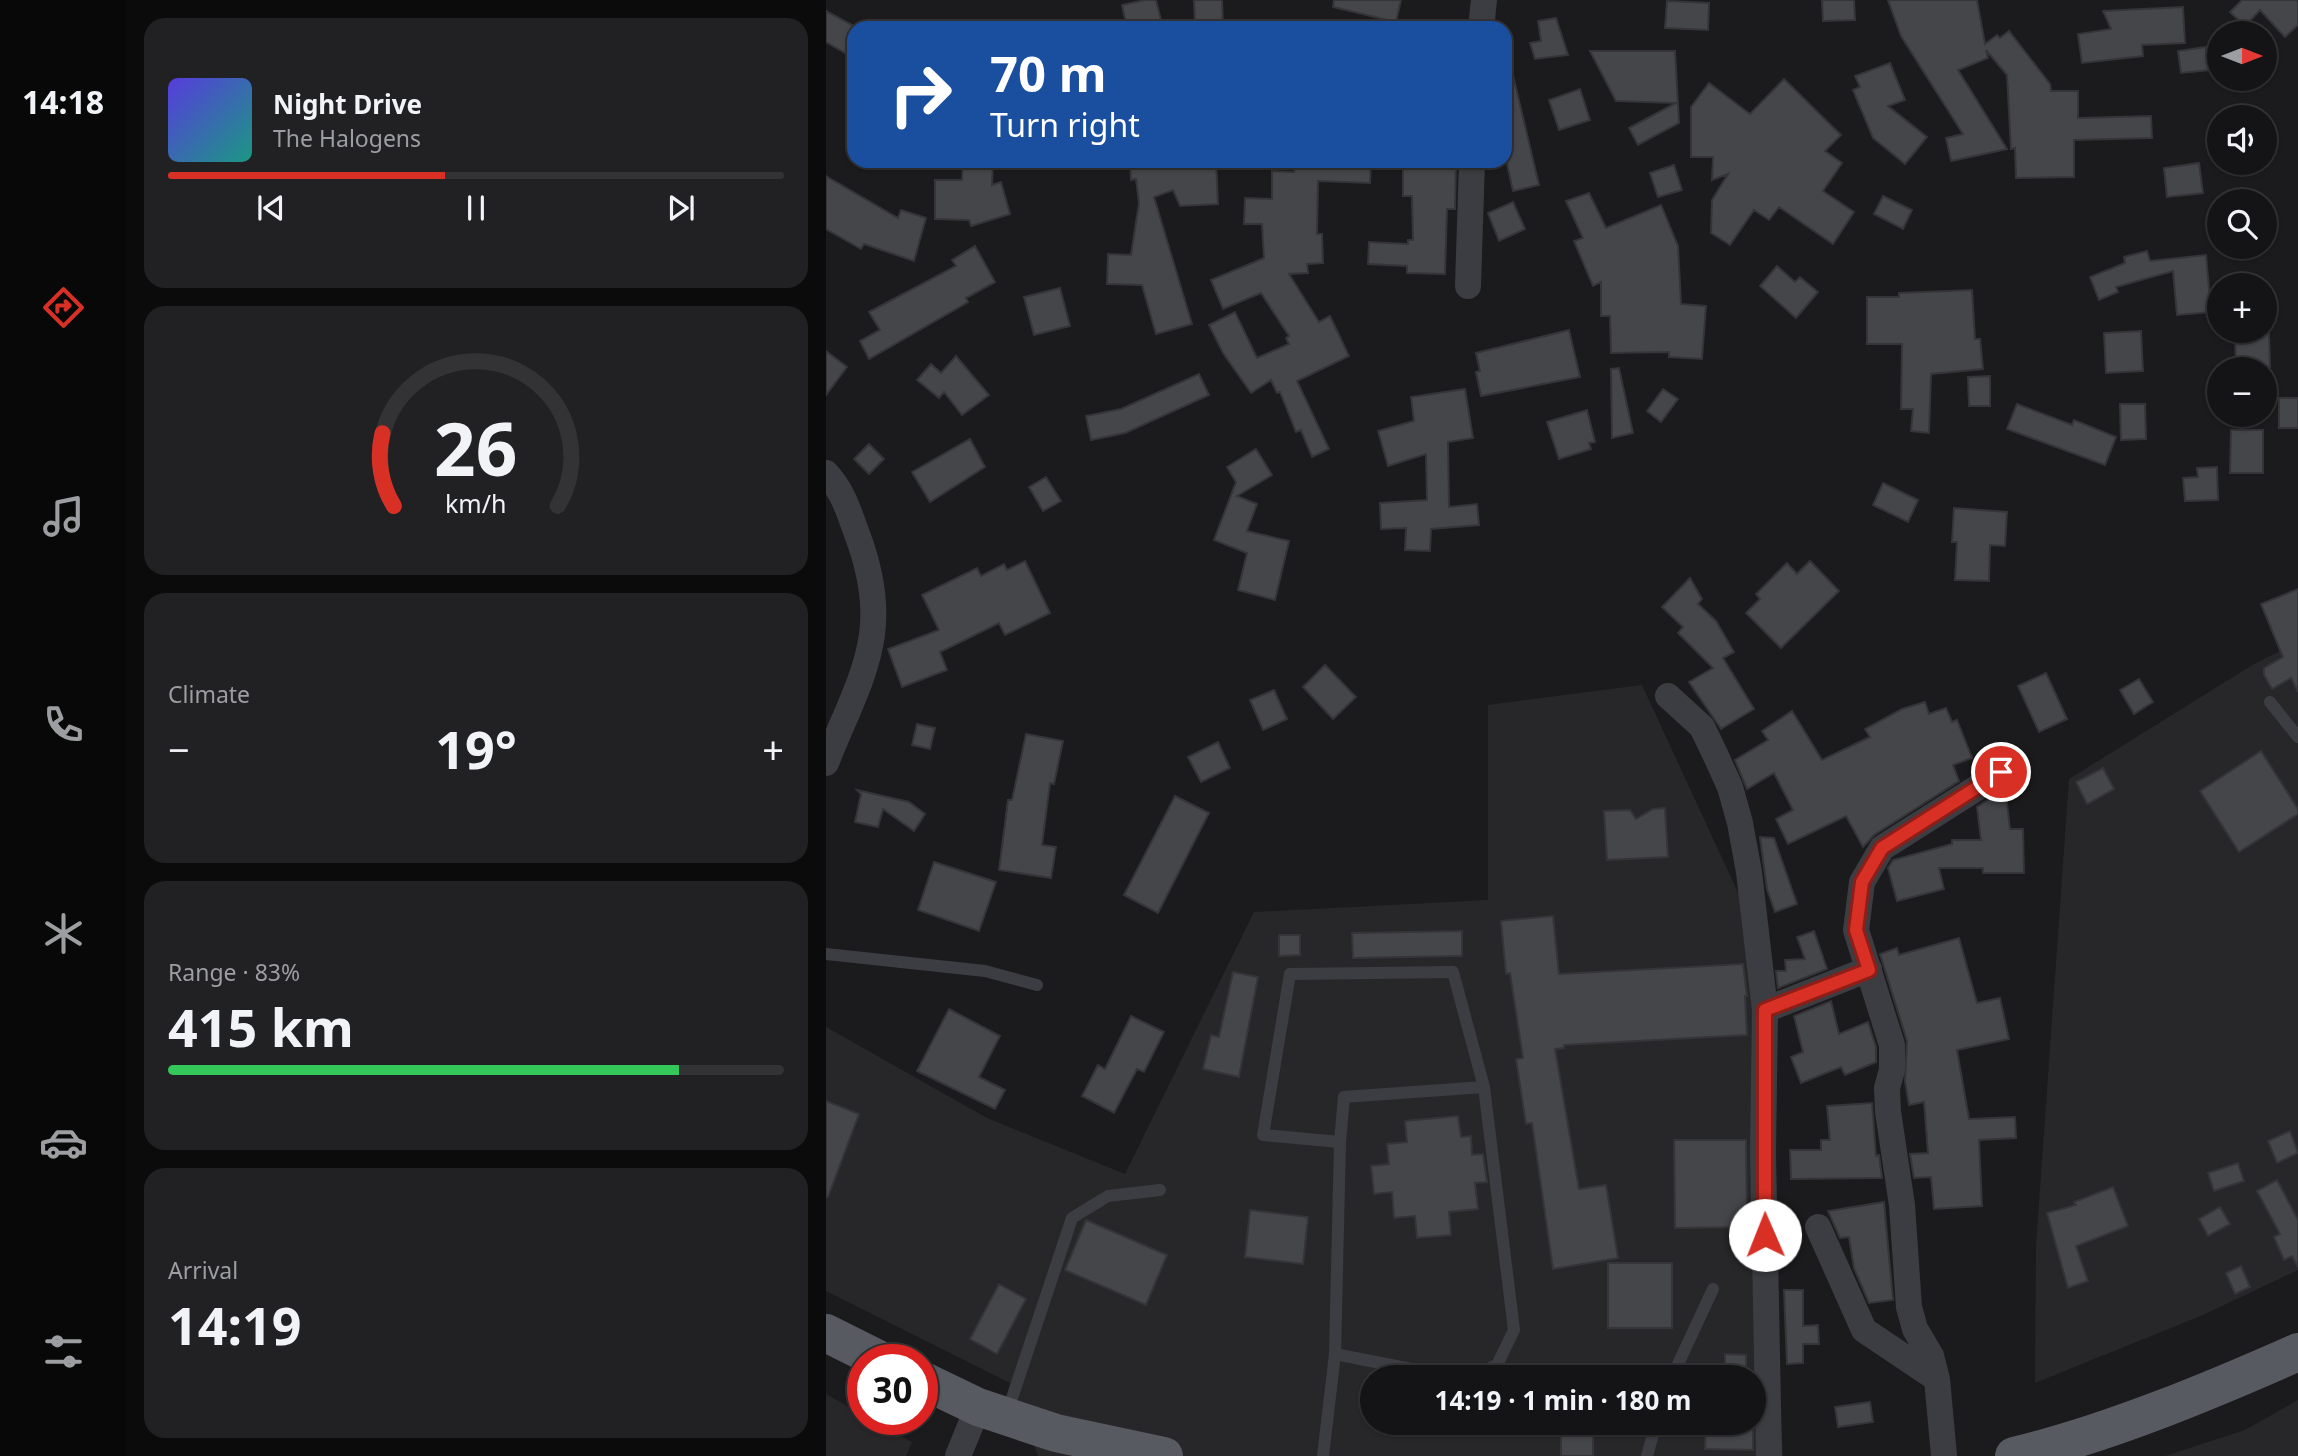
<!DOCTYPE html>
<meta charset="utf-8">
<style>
body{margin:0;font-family:"Noto Sans",sans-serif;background:#212123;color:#f1f3f6;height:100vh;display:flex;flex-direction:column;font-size:26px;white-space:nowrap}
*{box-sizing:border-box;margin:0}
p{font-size:23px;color:#9d9ea1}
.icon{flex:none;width:38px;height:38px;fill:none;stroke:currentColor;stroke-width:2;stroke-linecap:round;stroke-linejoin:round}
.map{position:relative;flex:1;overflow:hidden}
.panel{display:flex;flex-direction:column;gap:18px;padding:18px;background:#0b0b0c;width:700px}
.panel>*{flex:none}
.hud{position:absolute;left:21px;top:21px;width:665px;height:147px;border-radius:21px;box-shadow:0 2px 5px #0004,0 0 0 2px #333335;background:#1a4fa0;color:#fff;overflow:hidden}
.needle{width:46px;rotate:90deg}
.buttons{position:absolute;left:1381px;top:21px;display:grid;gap:14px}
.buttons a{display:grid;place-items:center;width:70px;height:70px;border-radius:50%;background:#141416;box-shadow:0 2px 5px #0004,0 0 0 2px #333335;font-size:35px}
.speed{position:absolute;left:21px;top:1344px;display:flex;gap:14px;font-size:35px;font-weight:700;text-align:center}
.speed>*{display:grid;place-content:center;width:91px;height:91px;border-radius:50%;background:#141416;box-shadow:0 2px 5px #0004,0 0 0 2px #333335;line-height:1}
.speed .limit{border:10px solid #d22;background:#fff;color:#111}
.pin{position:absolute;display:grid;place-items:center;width:60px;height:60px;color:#fff;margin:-30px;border:4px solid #fff;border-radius:50%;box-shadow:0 2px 7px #0007}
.me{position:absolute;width:77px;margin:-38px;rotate:359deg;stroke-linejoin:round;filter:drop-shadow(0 0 5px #0008)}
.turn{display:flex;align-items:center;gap:24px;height:147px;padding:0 28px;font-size:32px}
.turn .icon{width:91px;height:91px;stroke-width:2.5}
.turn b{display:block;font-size:49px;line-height:60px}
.big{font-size:52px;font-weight:700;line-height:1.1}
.panel .card{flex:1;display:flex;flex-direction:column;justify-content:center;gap:10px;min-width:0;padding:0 24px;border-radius:21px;background:#212123}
.panel .dial{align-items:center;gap:0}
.dial svg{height:182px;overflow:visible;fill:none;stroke:#333335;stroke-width:7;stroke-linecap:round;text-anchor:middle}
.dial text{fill:#f1f3f6;stroke:none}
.song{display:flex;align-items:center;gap:21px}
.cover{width:84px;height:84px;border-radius:10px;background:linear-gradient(135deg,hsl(250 70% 55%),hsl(170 70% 35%))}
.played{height:7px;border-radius:4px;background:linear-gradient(90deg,#d93025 45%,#333335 45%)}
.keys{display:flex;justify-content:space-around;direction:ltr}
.heat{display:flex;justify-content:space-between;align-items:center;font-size:38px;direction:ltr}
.charge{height:10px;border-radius:5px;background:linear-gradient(90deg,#34c759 83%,#333335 0)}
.trip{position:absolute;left:534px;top:1365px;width:406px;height:70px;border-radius:35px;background:#141416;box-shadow:0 2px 5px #0004,0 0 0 2px #333335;font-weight:700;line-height:70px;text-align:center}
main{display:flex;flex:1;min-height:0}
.menu{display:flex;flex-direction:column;width:126px;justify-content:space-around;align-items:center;background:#080809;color:#9d9ea1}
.menu .icon{width:49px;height:49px}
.menu .selected{color:#d93025}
.menu b{font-size:32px;color:#f1f3f6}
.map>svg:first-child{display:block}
.built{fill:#27272a;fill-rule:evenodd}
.building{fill:#45464a;stroke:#353539;stroke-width:2}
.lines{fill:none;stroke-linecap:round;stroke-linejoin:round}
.lane{stroke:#3c3d42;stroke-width:12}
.street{stroke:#3c3d42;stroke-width:26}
.primary{stroke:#585a61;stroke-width:38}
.route-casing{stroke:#8d1f18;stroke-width:18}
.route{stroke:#d93025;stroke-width:12}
</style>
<main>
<nav class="menu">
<b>14:18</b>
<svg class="icon selected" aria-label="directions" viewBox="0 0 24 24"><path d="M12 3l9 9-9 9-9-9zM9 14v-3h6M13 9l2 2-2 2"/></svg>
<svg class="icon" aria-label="music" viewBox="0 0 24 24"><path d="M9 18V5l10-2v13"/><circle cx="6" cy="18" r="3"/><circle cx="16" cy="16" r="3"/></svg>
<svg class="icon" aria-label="phone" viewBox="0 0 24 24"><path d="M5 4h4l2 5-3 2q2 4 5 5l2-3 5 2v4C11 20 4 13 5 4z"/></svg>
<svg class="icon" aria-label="climate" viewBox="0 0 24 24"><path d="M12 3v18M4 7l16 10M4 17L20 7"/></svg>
<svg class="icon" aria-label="car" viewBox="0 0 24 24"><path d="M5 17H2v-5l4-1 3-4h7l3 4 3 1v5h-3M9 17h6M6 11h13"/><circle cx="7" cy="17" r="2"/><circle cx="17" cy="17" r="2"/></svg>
<svg class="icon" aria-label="filters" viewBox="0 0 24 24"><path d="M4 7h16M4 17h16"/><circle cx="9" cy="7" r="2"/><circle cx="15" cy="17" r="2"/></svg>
</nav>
<section class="panel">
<div class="card">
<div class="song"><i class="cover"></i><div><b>Night Drive</b><p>The Halogens</p></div></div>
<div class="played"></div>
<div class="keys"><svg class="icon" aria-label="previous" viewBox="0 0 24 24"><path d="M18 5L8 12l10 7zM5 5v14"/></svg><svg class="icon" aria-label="pause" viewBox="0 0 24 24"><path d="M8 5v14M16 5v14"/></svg><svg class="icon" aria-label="next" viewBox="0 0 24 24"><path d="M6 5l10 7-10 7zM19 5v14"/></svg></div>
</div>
<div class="card dial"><svg viewBox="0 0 100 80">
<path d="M14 69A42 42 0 1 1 86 69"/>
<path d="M14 69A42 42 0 0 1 9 37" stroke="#d93025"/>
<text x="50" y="56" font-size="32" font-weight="700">26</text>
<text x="50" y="72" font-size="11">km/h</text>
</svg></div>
<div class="card"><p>Climate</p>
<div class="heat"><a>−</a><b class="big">19°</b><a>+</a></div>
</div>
<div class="card"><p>Range · 83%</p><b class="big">415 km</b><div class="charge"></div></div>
<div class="card"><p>Arrival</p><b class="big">14:19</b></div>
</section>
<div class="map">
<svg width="1472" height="1456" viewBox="0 0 1472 1456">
<rect width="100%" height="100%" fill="#1b1b1d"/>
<path class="built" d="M 1472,642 L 1472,1270 L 1377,1315 L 1209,1383 L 1210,1246 L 1243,779 L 1428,664 Z
M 816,685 L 927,925 L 957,1456 L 212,1456 L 186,1384 L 0,1291 L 0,1027 L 161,1118 L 299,1174 L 428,912 L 662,900 L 662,705 ZM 546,1377 L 928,1377 L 928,1423 L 546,1423 Z
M 0,1394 L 37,1415 L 37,1419 L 45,1419 L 86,1442 L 80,1456 L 0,1456 Z
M 1472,1400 L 1472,1456 L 1339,1456 L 1419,1430 Z"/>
<path class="building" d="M 319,0 L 330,0 L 337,28 L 301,28 L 296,5 Z
M 368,0 L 396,0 L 397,25 L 369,26 Z
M 508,0 L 575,0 L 570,22 L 507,7 Z
M 996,0 L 1028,0 L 1029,20 L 997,21 Z
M 1062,0 L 1151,0 L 1159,44 L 1171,35 L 1174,38 L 1183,31 L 1224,84 L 1225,91 L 1252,91 L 1252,118 L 1325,116 L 1326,138 L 1248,140 L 1248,177 L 1190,178 L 1189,148 L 1185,149 L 1181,75 L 1160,50 L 1162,58 L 1132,70 L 1181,149 L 1125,161 L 1120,138 L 1137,134 L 1075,36 Z
M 1416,0 L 1472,0 L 1472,25 L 1459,37 L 1434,10 L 1419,26 L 1404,12 Z
M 841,1 L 883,3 L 882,30 L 839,28 Z
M 1357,7 L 1359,43 L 1316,45 L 1317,56 L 1256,63 L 1252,34 L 1285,29 L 1277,11 Z
M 0,11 L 28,26 L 28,58 L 0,42 Z
M 730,18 L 742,55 L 709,59 L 704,43 L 715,41 L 712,21 Z
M 1380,47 L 1383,70 L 1355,73 L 1352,51 Z
M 764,51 L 849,51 L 853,123 L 812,145 L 803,128 L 850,103 L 790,101 Z
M 1064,63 L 1079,100 L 1062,106 L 1101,137 L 1079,164 L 1047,138 L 1027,90 L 1034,87 L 1029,76 Z
M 679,71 L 686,71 L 713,185 L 687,191 L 679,155 Z
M 958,79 L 1015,135 L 999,151 L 1016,163 L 997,191 L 1028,212 L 1007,244 L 953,207 L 943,220 L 928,210 L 904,245 L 885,233 L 886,200 L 902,174 L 886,180 L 887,157 L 865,157 L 865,107 L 883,83 L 924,114 Z
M 754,89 L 764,120 L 733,130 L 723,100 Z
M 137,161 L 167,161 L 166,185 L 175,182 L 184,214 L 145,226 L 143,220 L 109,219 L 109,180 L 136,180 Z
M 304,161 L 390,161 L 392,204 L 354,206 L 347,190 L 328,197 L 366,324 L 330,334 L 316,285 L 281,284 L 282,254 L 305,255 L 313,203 L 310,179 L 305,180 Z
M 469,161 L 545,161 L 544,183 L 492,181 L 491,234 L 496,234 L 497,263 L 481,264 L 482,273 L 463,274 L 493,322 L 504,316 L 523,356 L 471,381 L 503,449 L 486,457 L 475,430 L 470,432 L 454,392 L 451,393 L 445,380 L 425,393 L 397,353 L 383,325 L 409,312 L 431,358 L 463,344 L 460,338 L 463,336 L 435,293 L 397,309 L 385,280 L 438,258 L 436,224 L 418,224 L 419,198 L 446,199 L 446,171 L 468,172 Z
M 577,161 L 630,161 L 629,209 L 621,209 L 619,274 L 581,273 L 581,266 L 542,264 L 543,242 L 582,244 L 582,240 L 587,240 L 586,196 L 577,196 Z
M 1373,163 L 1377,193 L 1341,197 L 1338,168 Z
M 848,165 L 856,190 L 832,197 L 824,173 Z
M 0,176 L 72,218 L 75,210 L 100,218 L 88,261 L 38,244 L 35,249 L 0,229 Z
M 763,193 L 780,228 L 835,205 L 852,246 L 855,304 L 880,306 L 876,359 L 843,357 L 843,352 L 785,353 L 784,316 L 775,316 L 775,282 L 767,286 L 748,241 L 757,238 L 740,201 Z
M 1057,196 L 1086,210 L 1077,229 L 1048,214 Z
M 687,202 L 699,229 L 673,241 L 662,213 Z
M 149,246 L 169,282 L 140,298 L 142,302 L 43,359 L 34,341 L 54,330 L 43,312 L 130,266 L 126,260 Z
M 1321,251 L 1324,261 L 1380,255 L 1385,312 L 1351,315 L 1347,271 L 1290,287 L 1292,292 L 1273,300 L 1264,277 L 1299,263 L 1298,257 Z
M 951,266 L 969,282 L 974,277 L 992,292 L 970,318 L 934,286 Z
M 234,288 L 244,326 L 208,335 L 198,297 Z
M 1146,290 L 1149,339 L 1154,339 L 1157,369 L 1105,374 L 1103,433 L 1085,431 L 1087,409 L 1075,409 L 1076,344 L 1041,344 L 1041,297 L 1073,297 L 1073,293 Z
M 743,330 L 754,377 L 655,396 L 650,372 L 654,371 L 650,353 Z
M 1315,331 L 1317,371 L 1280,373 L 1278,333 Z
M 1409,331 L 1443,331 L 1444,367 L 1410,368 Z
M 0,351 L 21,367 L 0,395 Z
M 130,356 L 163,395 L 136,415 L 118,392 L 113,398 L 91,380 L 105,364 L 115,373 Z
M 793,368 L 807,433 L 786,438 L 785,369 Z
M 373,374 L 383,395 L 299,433 L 265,440 L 260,416 L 295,409 Z
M 1164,376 L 1164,406 L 1143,406 L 1142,377 Z
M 639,389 L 647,438 L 622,442 L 623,507 L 651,504 L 653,525 L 605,529 L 604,551 L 579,550 L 580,528 L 555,529 L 554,503 L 601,500 L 600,454 L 562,466 L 552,431 L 588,421 L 585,397 Z
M 837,389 L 852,399 L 835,422 L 821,411 Z
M 1453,398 L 1472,398 L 1472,428 L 1453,428 Z
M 1191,404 L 1246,425 L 1248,420 L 1290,437 L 1279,465 L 1181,429 Z
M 1294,404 L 1319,404 L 1320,439 L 1295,440 Z
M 761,410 L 769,442 L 763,443 L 765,449 L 733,459 L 721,422 Z
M 1405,430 L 1437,430 L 1437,473 L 1404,473 Z
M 144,439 L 159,467 L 104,502 L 86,472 Z
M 43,444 L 58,459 L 43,474 L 28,459 Z
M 430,449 L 446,475 L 411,496 L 431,504 L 421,531 L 463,541 L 449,600 L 412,590 L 421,553 L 388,540 L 410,482 L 401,467 Z
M 1391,467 L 1392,500 L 1359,501 L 1357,478 L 1372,477 L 1371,468 Z
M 220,477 L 235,501 L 217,511 L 203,487 Z
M 1057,483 L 1092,500 L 1082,522 L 1047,505 Z
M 1128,508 L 1181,512 L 1179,546 L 1164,545 L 1163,581 L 1129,580 L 1131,542 L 1126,542 Z
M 199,561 L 224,613 L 179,635 L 173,623 L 114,652 L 121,670 L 76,687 L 62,649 L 113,630 L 96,595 L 151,568 L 155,576 L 178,564 L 181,570 Z
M 984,561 L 1013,591 L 955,648 L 920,613 L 934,599 L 930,594 L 961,563 L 971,574 Z
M 864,578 L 876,599 L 872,604 L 890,621 L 908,652 L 897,658 L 928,709 L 895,729 L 863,682 L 887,668 L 852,633 L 857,627 L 836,607 Z
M 1472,589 L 1472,692 L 1465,678 L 1446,689 L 1438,675 L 1438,668 L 1457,657 L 1435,604 Z
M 499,665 L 530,697 L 507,719 L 477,687 Z
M 1220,673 L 1241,719 L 1213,732 L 1192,686 Z
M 1313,679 L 1327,702 L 1308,714 L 1294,690 Z
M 448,690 L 461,719 L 437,730 L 424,700 Z
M 1099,702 L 1103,714 L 1120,708 L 1126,722 L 1131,720 L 1146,758 L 1127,765 L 1133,781 L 1048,835 L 1037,847 L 1020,816 L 962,844 L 950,819 L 967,810 L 948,773 L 921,789 L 909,760 L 942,740 L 936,731 L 966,711 L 996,760 L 1044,737 L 1039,729 L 1076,709 Z
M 91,724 L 109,728 L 104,749 L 86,745 Z
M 200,734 L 237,741 L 228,784 L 224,783 L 216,845 L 230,847 L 225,878 L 173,870 L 182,800 L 186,800 Z
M 392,742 L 404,768 L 375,782 L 362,757 Z
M 1435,751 L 1472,809 L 1472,814 L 1413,852 L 1374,791 Z
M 1277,768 L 1288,789 L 1261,804 L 1250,782 Z
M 31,790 L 83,802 L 99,814 L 88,831 L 57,809 L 52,827 L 29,822 L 35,794 Z
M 1180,795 L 1184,829 L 1197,829 L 1198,873 L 1157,873 L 1157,868 L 1113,868 L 1118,889 L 1071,901 L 1062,868 L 1067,860 L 1126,844 L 1126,840 L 1155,840 L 1151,807 L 1166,797 Z
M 349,796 L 383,813 L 332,913 L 298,895 Z
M 839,808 L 842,857 L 781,860 L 778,811 L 804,810 L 810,819 L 827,809 Z
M 934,837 L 948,838 L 971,904 L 949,912 L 941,889 Z
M 108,862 L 170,882 L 153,931 L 92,910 Z
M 727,916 L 733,974 L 917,964 L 921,996 L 919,996 L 921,1035 L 738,1045 L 738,1048 L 729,1049 L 753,1189 L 780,1185 L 792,1258 L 727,1269 L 706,1123 L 700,1124 L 690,1059 L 697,1058 L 684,973 L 680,974 L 675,921 Z
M 636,931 L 636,956 L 527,958 L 526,933 Z
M 988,931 L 1001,969 L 952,988 L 950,971 L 960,971 L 959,960 L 979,959 L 971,937 Z
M 453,935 L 474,935 L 474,955 L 453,956 Z
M 1133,938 L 1151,1003 L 1174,998 L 1183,1039 L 1131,1050 L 1143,1119 L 1189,1117 L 1190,1138 L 1153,1140 L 1156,1206 L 1108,1209 L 1105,1177 L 1088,1178 L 1084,1154 L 1102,1153 L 1098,1102 L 1083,1105 L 1079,1081 L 1081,1041 L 1054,954 L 1071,948 L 1073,955 Z
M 407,972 L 432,977 L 413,1077 L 377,1069 L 385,1035 L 393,1037 Z
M 1005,1001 L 1013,1034 L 1042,1022 L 1050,1047 L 1050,1062 L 1019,1075 L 1015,1067 L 975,1083 L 965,1057 L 977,1052 L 968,1016 Z
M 123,1009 L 174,1036 L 153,1077 L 179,1090 L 169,1109 L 91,1071 Z
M 305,1016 L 338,1032 L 318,1072 L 311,1069 L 288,1113 L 256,1096 L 272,1065 L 279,1069 Z
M 0,1101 L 33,1114 L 2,1197 L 0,1197 Z
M 1046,1103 L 1050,1156 L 1053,1155 L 1056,1178 L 965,1179 L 964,1150 L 995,1150 L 995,1140 L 1004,1140 L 1001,1106 Z
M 632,1116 L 635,1137 L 645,1136 L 646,1155 L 657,1154 L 661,1182 L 649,1183 L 652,1209 L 623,1212 L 625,1235 L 591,1238 L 589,1216 L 568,1218 L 566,1192 L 548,1194 L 545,1166 L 563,1164 L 561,1144 L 581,1142 L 579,1121 Z
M 1464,1131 L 1472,1153 L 1451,1163 L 1442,1141 Z
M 848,1140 L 920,1140 L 921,1227 L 849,1228 Z
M 1412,1163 L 1418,1181 L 1388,1191 L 1382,1173 Z
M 1451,1180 L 1472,1220 L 1472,1267 L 1466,1256 L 1458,1260 L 1448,1237 L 1454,1234 L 1431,1191 Z
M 1287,1187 L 1302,1226 L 1250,1246 L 1262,1281 L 1242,1288 L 1221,1213 L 1250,1205 L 1248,1202 Z
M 1058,1202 L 1067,1300 L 1043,1303 L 1028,1268 L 1023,1237 L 1014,1238 L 1002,1211 Z
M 1394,1207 L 1404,1224 L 1382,1236 L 1373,1219 Z
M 424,1210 L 482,1217 L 477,1264 L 419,1257 Z
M 260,1220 L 341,1255 L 320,1305 L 239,1270 Z
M 782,1263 L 846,1263 L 846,1328 L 782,1328 Z
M 1415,1266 L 1424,1287 L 1409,1294 L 1400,1273 Z
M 173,1284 L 200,1299 L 171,1354 L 144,1339 Z
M 958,1290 L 977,1290 L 977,1326 L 992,1325 L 993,1344 L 977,1344 L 977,1363 L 961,1364 Z
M 899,1354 L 920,1355 L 920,1377 L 899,1377 Z
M 1044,1402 L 1047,1422 L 1012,1427 L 1009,1407 Z
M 880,1423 L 927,1423 L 927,1450 L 879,1449 Z
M 735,1426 L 767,1426 L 767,1456 L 735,1456 Z"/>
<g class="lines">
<path class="lane" d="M 1444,702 L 1472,737
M 0,954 L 159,971 L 211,985
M 514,1142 L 437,1135 L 464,974 L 627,972 L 658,1087 L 688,1330 L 671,1365 L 643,1377
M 509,1354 L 626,1377
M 846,1377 L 887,1289
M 181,1413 L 246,1218 L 282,1196 L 334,1190
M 497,1456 L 509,1354 L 514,1142 L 518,1097 L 658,1087
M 821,1456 L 830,1423"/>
<path class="street" d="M 655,28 L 658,0
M 642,286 L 646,161
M 0,473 C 17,491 23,512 31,534 C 68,632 36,673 0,763
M 842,696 L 876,727 L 889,754 L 904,787 L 914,823 L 923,872 L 939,1010 L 937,1153 L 943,1456
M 939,1010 L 1043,969
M 992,1227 L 1038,1330 L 1111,1379
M 132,1456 L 152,1407
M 1118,1456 L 1111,1379 L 1105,1356 L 1089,1329 L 1083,1307 L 1076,1205 L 1062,1112 L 1061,1088 L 1066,1070 L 1066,1045 L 1030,930 L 1036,882 L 1056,848 L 1176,772"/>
<path class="primary" d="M 0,1333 L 54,1360
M 96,1380 L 152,1407 L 230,1433 L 338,1456
M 1188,1456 C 1281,1434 1384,1391 1472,1352"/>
</g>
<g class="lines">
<g class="route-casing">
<path id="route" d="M 939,1235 L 939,1010 L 1043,970 L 1030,930 L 1036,882 L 1056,848 L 1175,772"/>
</g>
<use href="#route" class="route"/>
</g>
</svg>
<div class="buttons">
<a><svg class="needle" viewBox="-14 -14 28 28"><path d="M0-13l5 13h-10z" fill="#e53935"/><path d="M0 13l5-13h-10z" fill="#9d9ea1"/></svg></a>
<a><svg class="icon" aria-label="sound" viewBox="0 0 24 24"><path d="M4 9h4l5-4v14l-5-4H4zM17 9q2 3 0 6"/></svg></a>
<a><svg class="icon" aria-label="search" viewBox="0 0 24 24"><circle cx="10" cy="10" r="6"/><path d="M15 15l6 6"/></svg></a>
<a>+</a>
<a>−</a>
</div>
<div class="speed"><div class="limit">30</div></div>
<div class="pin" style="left:1175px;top:772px;background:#d93025"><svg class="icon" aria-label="arrive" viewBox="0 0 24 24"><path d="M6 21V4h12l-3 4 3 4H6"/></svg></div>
<svg class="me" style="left:939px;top:1235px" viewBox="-20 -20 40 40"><circle r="19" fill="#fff"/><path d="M0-13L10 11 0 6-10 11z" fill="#d93025"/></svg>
<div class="trip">14:19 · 1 min · 180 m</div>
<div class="hud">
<div class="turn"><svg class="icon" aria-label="right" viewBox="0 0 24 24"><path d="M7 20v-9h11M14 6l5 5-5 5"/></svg><div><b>70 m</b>Turn right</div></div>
</div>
</div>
</main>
